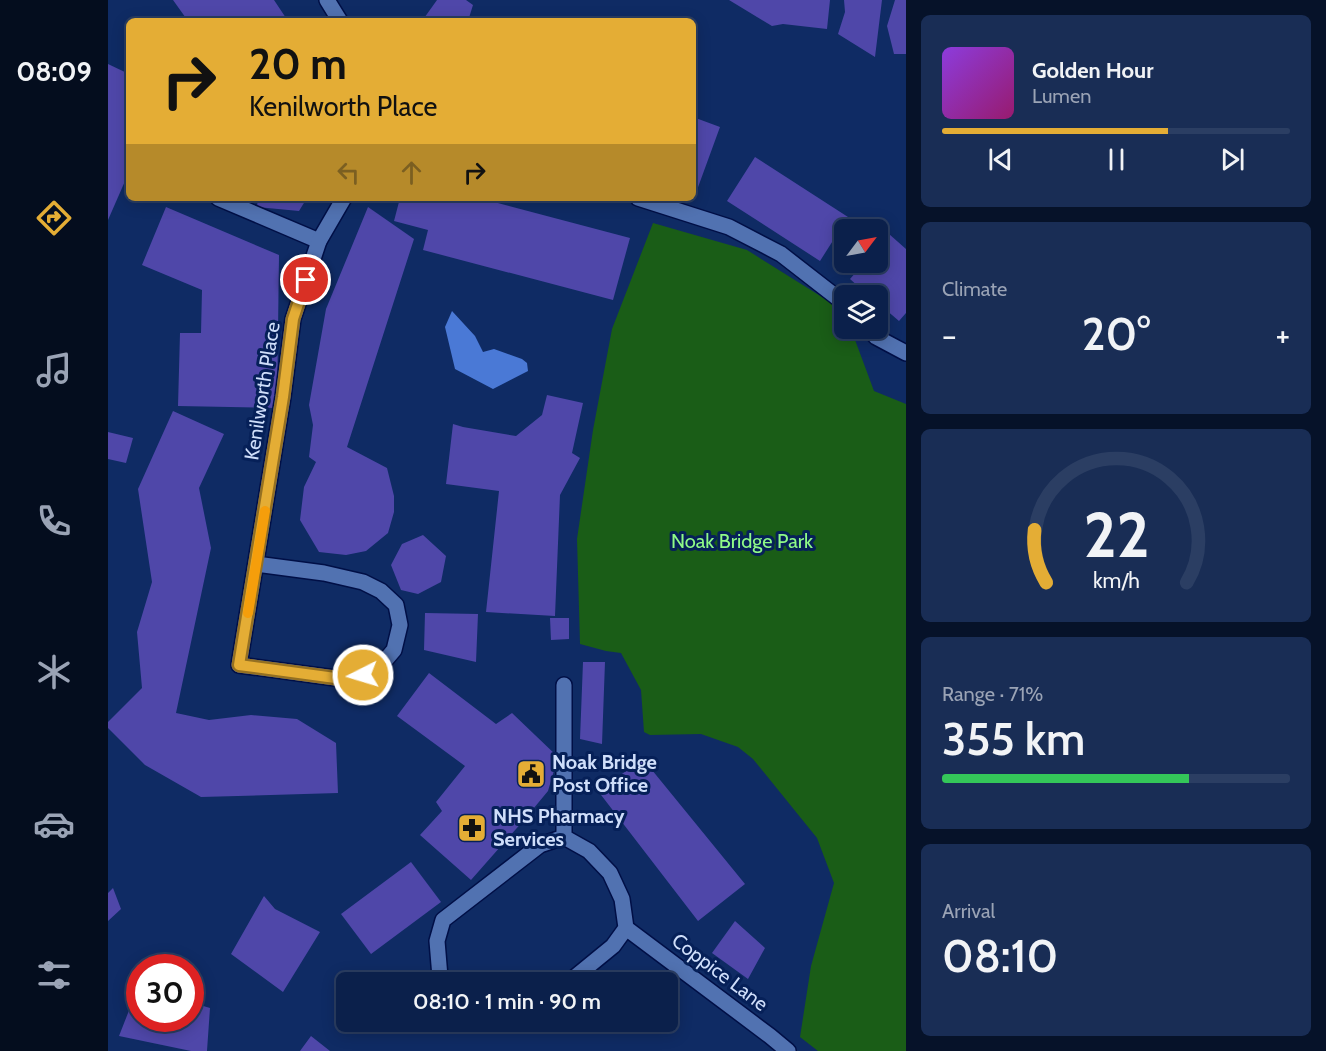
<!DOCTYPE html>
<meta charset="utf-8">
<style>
body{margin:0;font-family:Cabin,sans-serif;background:#192d55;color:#f1f3f6;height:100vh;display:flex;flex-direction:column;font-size:22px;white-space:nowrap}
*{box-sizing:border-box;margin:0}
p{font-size:20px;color:#9aa3b5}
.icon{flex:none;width:33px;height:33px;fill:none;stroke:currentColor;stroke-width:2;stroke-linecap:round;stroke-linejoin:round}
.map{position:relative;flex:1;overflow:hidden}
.details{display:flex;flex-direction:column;gap:15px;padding:15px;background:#061229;width:420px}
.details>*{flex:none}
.banner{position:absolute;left:18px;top:18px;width:570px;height:183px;border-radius:9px;box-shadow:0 3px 15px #0003,0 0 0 2px #2b3e63;background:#e4ad35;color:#111;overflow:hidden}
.needle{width:39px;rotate:58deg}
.buttons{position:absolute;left:726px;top:219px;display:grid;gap:12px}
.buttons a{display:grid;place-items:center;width:54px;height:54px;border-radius:9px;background:#0b204b;box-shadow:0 3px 15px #0003,0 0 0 2px #2b3e63;font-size:30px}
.speed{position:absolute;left:18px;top:954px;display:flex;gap:12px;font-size:30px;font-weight:700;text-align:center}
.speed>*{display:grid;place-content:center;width:78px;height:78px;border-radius:50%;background:#0b204b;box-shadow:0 3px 15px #0003,0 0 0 2px #2b3e63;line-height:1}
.speed .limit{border:9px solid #d22;background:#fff;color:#111}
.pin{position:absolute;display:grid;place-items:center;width:51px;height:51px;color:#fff;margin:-26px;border:3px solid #fff;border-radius:50%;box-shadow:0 2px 6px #0007}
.me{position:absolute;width:66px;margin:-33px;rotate:265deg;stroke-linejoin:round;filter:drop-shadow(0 0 4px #0008)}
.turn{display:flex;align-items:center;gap:21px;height:126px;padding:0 24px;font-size:27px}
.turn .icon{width:78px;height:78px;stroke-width:2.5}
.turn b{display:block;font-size:42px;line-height:51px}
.lanes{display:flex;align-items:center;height:57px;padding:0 24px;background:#0003;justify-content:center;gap:30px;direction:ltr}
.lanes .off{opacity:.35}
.big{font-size:45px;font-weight:600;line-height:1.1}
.details .tile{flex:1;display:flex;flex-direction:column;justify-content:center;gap:9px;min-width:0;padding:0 21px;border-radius:9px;background:#192d55}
.details .dial{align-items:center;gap:0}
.dial svg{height:156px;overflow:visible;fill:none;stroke:#2b3e63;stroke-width:7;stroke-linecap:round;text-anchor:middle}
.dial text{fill:#f1f3f6;stroke:none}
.song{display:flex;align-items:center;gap:18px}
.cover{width:72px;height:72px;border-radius:9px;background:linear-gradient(135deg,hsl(270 70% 55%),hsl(320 70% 35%))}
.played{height:6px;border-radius:3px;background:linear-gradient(90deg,#e4ad35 65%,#2b3e63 65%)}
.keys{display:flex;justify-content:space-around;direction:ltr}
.heat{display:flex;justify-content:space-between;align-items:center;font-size:33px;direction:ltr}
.charge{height:9px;border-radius:4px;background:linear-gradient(90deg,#34c759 71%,#2b3e63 0)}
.trip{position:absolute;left:228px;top:972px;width:342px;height:60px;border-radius:9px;background:#0b204b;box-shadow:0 3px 15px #0003,0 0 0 2px #2b3e63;font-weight:600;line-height:60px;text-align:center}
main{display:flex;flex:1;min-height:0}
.tab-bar{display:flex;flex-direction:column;width:108px;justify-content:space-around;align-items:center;background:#040d1e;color:#9aa3b5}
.tab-bar .icon{width:42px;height:42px}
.tab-bar .selected{color:#e4ad35}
.tab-bar b{font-size:27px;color:#f1f3f6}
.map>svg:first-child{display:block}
.green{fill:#1a5d17}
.water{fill:#4a79d6}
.building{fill:#4f47a9}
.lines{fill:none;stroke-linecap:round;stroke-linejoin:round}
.lane-casing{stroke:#000f46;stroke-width:18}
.street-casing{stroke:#000f46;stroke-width:18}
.lane{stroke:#5172b1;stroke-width:15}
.street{stroke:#5172b1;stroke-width:15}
.route-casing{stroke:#947022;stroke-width:15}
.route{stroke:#e4ad35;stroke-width:10}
.slow{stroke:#f59e0b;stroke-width:10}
.labels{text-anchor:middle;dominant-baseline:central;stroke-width:6;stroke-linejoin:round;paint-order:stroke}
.street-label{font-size:20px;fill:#cfdefa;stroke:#062058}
.park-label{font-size:20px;fill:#8ffa87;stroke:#062058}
.poi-label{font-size:20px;font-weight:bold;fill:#cfdefa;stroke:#062058;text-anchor:start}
</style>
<main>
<nav class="tab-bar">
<b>08:09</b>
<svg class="icon selected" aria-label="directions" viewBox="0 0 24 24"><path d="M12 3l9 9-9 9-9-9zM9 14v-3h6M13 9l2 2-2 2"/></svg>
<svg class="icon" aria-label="music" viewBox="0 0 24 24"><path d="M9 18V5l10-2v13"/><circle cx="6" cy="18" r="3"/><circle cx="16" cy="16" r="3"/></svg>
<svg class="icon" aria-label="phone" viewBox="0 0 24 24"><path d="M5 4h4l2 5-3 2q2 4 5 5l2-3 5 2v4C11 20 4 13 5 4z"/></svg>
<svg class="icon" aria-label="climate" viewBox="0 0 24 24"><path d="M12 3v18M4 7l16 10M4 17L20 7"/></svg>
<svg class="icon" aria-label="car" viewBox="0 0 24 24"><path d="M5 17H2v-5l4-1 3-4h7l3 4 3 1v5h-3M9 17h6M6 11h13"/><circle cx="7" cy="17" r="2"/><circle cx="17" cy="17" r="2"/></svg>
<svg class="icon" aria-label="filters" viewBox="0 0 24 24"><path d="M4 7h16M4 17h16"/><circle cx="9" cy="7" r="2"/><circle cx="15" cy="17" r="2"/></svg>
</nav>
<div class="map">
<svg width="798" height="1051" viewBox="0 0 798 1051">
<rect width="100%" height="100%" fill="#0f2b64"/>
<path class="green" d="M 545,223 L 639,250 L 730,307 L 736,318 L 736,328 L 743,329 L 766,391 L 798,404 L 798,1051 L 710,1051 L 692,1037 L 703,966 L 726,883 L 709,838 L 645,759 L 630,747 L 593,734 L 542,735 L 536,732 L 533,690 L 513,653 L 498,651 L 472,644 L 469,539 L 485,430 L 504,329 Z"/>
<path class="water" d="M 344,311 L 367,336 L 375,352 L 386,349 L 414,359 L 419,363 L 420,371 L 385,389 L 347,369 L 337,327 Z"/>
<path class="building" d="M 65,0 L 166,0 L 180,21 L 80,21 Z
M 329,0 L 358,0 L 365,5 L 360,21 L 314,21 Z
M 621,0 L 722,0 L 719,29 L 675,24 L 664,26 Z
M 736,0 L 774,0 L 767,57 L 730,34 L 737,12 Z
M 787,0 L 798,0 L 798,54 L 786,54 L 779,26 Z
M 0,64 L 21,74 L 21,172 L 0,220 Z
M 585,117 L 612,127 L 589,190 L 585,189 Z
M 647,157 L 740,217 L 712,261 L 619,201 Z
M 150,198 L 199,198 L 191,211 L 149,207 Z
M 292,198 L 371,198 L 522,238 L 505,300 L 315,250 L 320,230 L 286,221 Z
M 58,207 L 171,255 L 169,408 L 70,406 L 72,333 L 93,333 L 94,290 L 34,265 Z
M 260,207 L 306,239 L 239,447 L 279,468 L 286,496 L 286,512 L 280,533 L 258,551 L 238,555 L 211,552 L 192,520 L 196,487 L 208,462 L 201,457 L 205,425 L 201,405 L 218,309 Z
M 781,234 L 798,249 L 798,313 L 791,321 L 770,303 L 770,296 L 761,296 L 742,279 L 757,262 L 770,262 L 770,248 Z
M 439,395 L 475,403 L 464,453 L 472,458 L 452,495 L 447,616 L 378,612 L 391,491 L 338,484 L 345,424 L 355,427 L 408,436 L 434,415 Z
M 65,411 L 116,434 L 91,488 L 103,548 L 68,713 L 101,720 L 143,715 L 189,719 L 228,743 L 230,793 L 93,797 L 37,765 L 0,728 L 0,722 L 34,688 L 29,632 L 44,582 L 30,489 Z
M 0,432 L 25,438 L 18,463 L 0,459 Z
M 315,535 L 338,556 L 333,582 L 310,594 L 293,590 L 283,565 L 294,544 Z
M 317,613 L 370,614 L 368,662 L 316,650 Z
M 442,618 L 461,618 L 461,639 L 443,640 Z
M 475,662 L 497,662 L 494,744 L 472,739 Z
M 321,673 L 388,724 L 404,713 L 450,757 L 440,791 L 416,820 L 363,880 L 312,835 L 334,811 L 328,802 L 357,766 L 289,716 Z
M 535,759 L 637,884 L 590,921 L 490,791 Z
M 303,862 L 333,902 L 263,954 L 233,914 Z
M 5,888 L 13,909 L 0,921 L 0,893 Z
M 156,896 L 167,909 L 212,932 L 175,992 L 123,954 Z
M 627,921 L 657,948 L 640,979 L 604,953 Z
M 31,985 L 32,1018 L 82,1018 L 82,1002 L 102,1008 L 99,1051 L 83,1051 L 11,1036 Z
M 203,1036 L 222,1051 L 192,1051 Z"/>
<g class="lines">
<g class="lane-casing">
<path id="lane" d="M 110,198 L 211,241"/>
</g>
<g class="street-casing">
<path id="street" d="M 219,0 L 232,21
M 530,198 L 621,227 L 673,254 L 736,303
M 760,328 L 768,337 L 798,353
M 148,564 L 216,573 L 255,582 L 273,591 L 288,605 L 292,625 L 286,650 L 268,671 L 242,680 L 131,665 L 175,397 L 185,319 L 211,241 L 236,198
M 456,837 L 456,685
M 518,928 L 662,1036 L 680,1051
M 337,982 L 332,977 L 329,941 L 335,920 L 432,845 L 456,837 L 481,851 L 502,873 L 514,899 L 518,928 L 505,946 L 461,982"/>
</g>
<use href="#lane" class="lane"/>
<use href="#street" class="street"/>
</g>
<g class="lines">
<g class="route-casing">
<path id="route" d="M 198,280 L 185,319 L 175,397 L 131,665 L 242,680 L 255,675"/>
</g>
<use href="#route" class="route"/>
<path class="slow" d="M 140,613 L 157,511"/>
</g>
<defs>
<g id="civic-square" transform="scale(1.5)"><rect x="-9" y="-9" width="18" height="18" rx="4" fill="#e4ad35" stroke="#062058"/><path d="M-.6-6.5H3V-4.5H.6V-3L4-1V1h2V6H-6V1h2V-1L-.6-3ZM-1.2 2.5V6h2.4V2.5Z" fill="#111"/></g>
<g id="pharmacy-square" transform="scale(1.5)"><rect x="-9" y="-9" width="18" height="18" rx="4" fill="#e4ad35" stroke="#062058"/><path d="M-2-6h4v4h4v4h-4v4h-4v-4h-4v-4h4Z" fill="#111"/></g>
</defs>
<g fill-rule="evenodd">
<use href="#civic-square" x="423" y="774"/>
<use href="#pharmacy-square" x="364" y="828"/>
</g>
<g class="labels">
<g class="street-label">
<text transform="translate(154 391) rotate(-81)">Kenilworth Place</text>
<text transform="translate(612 972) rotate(37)">Coppice Lane</text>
</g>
<g class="park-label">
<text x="634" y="541">Noak Bridge Park</text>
</g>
<g class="poi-label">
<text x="444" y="762">Noak Bridge<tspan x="444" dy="23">Post Office</tspan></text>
<text x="385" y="816">NHS Pharmacy<tspan x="385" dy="23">Services</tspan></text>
</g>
</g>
</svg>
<div class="buttons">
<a><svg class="needle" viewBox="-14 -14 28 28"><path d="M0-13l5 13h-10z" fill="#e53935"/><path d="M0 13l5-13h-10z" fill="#9aa3b5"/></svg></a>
<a><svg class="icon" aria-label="layers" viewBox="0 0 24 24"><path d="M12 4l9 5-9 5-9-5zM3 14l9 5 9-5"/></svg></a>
</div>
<div class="speed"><div class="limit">30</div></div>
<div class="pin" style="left:198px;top:280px;background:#d93025"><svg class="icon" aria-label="arrive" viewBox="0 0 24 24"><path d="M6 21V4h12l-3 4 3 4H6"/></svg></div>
<svg class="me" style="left:255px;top:675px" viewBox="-20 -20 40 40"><circle r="17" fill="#e4ad35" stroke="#fff" stroke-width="3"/><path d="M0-11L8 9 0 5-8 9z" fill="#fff"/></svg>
<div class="trip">08:10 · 1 min · 90 m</div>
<div class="banner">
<div class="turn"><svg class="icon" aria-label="right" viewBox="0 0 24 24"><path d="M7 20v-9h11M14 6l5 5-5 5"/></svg><div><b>20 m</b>Kenilworth Place</div></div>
<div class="lanes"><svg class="icon off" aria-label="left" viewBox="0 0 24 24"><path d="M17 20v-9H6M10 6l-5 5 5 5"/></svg><svg class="icon off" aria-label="ahead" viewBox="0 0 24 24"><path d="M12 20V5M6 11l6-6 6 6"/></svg><svg class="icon" aria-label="right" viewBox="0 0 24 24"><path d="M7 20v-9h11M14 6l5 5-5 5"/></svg></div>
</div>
</div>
<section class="details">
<div class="tile">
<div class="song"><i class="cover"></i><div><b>Golden Hour</b><p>Lumen</p></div></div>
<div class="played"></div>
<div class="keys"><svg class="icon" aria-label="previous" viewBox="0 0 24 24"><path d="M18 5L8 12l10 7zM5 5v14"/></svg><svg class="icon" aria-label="pause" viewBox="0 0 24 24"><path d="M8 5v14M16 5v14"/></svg><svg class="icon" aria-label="next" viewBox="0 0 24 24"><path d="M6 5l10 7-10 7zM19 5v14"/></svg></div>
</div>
<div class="tile"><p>Climate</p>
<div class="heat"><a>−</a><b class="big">20°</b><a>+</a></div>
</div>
<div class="tile dial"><svg viewBox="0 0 100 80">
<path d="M14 69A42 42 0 1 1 86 69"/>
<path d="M14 69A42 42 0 0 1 8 42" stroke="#e4ad35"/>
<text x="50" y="56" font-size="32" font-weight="700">22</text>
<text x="50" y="72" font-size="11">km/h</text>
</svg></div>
<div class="tile"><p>Range · 71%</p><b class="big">355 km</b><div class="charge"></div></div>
<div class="tile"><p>Arrival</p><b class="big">08:10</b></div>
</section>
</main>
